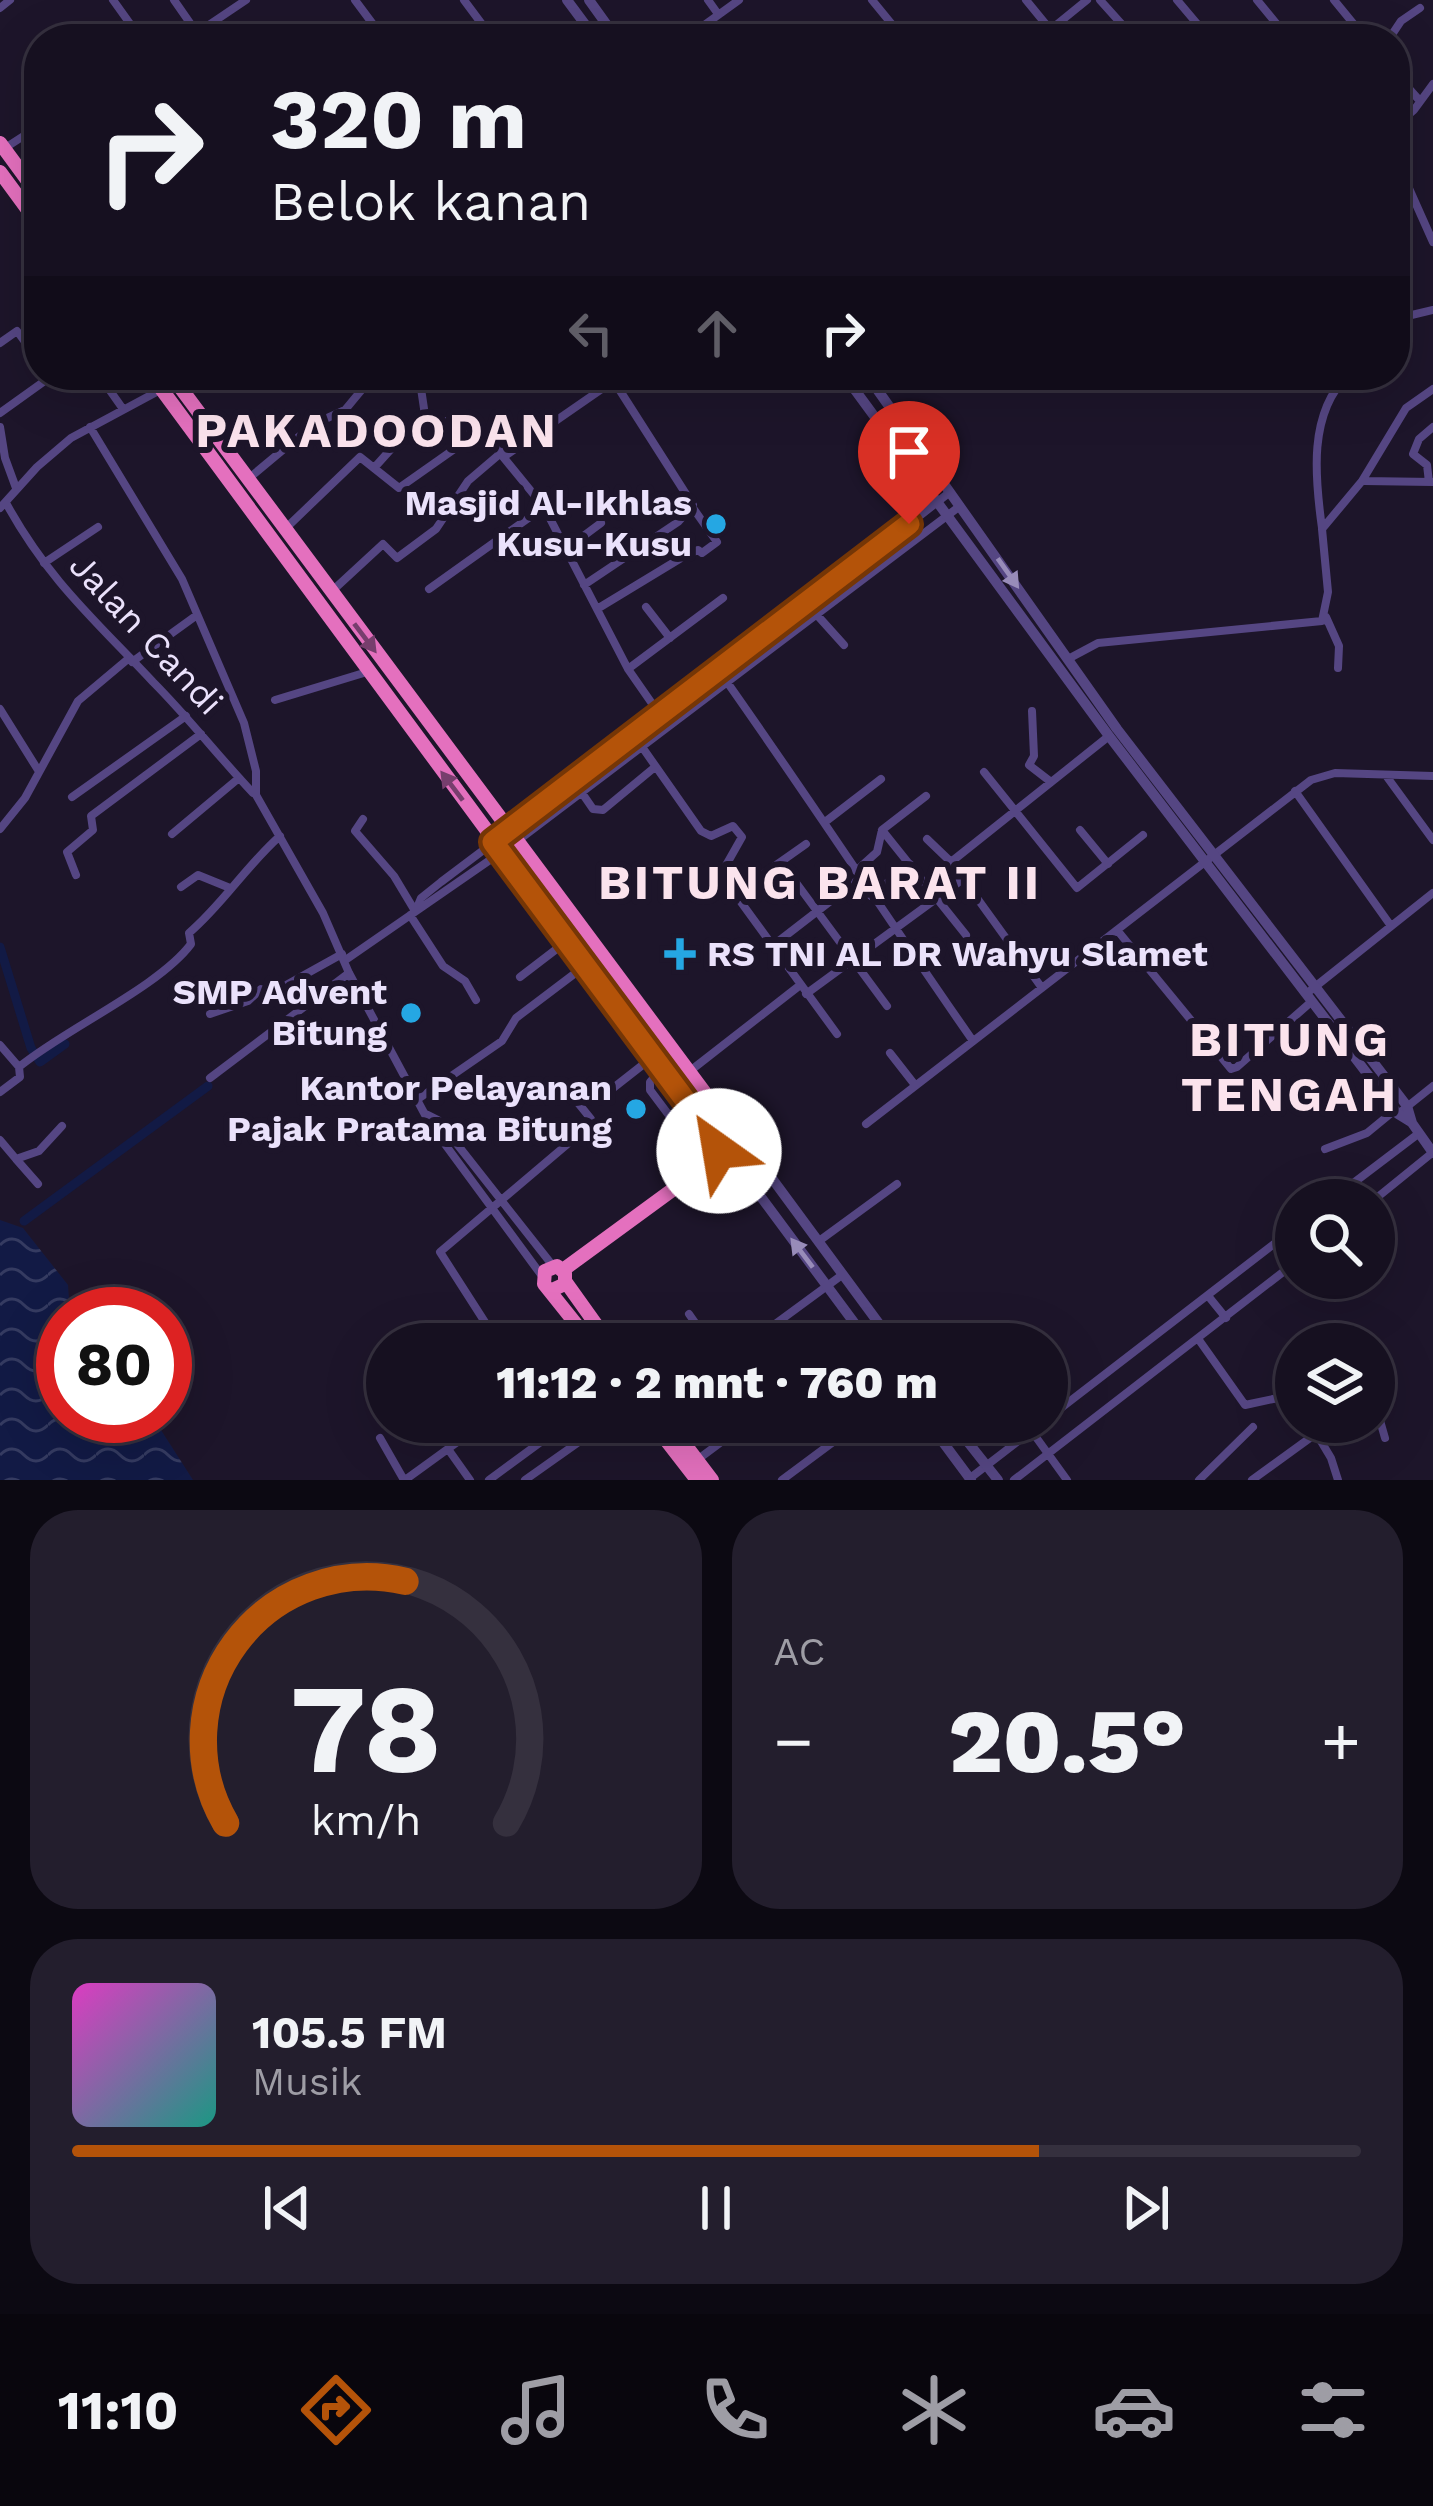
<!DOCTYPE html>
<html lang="id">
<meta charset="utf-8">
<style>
body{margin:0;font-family:"Work Sans",sans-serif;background:#231e2d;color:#f1f3f6;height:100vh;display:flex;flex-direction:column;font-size:45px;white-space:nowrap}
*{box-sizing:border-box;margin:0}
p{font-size:39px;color:#9e9da5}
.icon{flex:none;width:66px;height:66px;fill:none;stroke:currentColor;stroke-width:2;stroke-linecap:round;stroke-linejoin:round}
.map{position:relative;height:1480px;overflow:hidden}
.sheet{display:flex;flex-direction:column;gap:30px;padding:30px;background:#0c0912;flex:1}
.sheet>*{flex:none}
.guide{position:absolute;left:24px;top:24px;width:1386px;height:366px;border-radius:48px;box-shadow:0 12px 48px #0002,0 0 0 3px #35303e;background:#161020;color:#f1f3f6;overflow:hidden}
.buttons{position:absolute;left:1275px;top:1179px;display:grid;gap:24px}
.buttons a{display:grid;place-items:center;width:120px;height:120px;border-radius:50%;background:#161020;box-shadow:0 12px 48px #0002,0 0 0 3px #35303e;font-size:60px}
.speed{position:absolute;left:36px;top:1287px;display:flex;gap:24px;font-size:60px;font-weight:700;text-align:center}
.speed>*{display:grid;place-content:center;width:156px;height:156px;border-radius:50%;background:#161020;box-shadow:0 12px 48px #0002,0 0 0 3px #35303e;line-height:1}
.speed .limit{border:18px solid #d22;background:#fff;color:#111}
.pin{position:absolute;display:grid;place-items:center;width:102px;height:102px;color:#fff;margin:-123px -51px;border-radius:50% 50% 50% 0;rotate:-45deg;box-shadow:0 0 12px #0007}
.pin .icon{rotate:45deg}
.me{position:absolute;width:132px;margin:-66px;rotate:328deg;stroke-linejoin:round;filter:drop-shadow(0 0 9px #0008)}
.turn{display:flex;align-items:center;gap:42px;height:252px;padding:0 48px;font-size:54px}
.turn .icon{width:156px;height:156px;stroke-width:2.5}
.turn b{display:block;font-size:84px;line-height:102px}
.lanes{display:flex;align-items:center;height:114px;padding:0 48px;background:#0003;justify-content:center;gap:60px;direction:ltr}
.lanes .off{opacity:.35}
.big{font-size:90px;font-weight:800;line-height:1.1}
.sheet .tile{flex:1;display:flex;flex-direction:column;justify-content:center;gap:18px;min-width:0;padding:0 42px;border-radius:48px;background:#231e2d}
.sheet .dial{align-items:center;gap:0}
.dial svg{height:312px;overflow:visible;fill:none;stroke:#35303e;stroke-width:7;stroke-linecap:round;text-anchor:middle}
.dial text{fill:#f1f3f6;stroke:none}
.song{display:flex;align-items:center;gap:36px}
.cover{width:144px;height:144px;border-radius:18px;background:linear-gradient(135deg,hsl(310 70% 55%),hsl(170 70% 35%))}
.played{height:12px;border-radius:6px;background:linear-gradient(90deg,#b45309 75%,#35303e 75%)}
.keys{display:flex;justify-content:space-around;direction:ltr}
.heat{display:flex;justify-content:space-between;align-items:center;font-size:66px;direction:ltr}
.sheet .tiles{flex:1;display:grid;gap:30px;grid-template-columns:1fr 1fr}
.tile:last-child{grid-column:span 2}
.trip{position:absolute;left:366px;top:1323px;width:702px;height:120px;border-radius:60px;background:#161020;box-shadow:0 12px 48px #0002,0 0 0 3px #35303e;font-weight:800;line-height:120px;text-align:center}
.tabs{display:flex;height:192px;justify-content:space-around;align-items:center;background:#09060d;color:#9e9da5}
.tabs .icon{width:84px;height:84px}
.tabs .on{color:#b45309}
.tabs b{font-size:54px;color:#f1f3f6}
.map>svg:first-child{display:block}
.water{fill:url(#water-waves)}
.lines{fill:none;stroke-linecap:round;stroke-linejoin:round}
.canal{stroke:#121a45;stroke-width:9}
.minor{stroke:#554683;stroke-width:8}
.tertiary{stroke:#554683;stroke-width:10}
.trunk{stroke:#e470be;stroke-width:14}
.oneway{fill:#988cb9}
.oneway2{fill:#773e6d}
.route-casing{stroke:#753606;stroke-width:30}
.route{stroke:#b45309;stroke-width:21}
.poi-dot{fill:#25a7e3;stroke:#1d152a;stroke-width:4.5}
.labels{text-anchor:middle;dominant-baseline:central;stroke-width:12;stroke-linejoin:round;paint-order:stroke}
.poi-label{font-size:36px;font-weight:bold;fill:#eae1fb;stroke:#1d152a;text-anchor:end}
.street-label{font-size:36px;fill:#eae1fb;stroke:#1d152a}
.district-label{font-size:48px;font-weight:bold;letter-spacing:3px;fill:#fbe3ed;stroke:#1d152a}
</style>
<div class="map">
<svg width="1433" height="1480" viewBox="0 0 1433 1480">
<defs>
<pattern id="water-waves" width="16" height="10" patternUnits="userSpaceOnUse" patternTransform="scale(3)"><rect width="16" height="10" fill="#121a45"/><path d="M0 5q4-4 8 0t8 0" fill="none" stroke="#353b61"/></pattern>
</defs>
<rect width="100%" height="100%" fill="#1d152a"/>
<path class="water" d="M 0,1220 L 23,1228 L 68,1285 L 70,1314 L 63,1314 L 63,1416 L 152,1416 L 193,1480 L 0,1480 Z"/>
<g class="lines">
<path class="canal" d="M 0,947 L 31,1048 L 40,1062 L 65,1044
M 24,1221 L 208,1086"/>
<path class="minor" d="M 113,0 L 141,39
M 174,0 L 197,33
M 355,0 L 384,39
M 464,0 L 493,39
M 708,0 L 718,14
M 872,0 L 904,39
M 1026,0 L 1058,39
M 1100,0 L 1135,39
M 1177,0 L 1210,39
M 1257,0 L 1289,39
M 1334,0 L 1366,39
M 0,8 L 10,0
M 1050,30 L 1087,0
M 188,39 L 246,0
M 685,39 L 739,0
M 1389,39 L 1401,21 L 1420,8
M 1395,73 L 1420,101
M 1395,126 L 1414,110 L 1433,84
M 5,148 L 39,126
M 1395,157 L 1433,242
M 1395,319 L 1433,310
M 0,343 L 17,331 L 39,361
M 99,375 L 123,409
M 419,375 L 426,422 L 473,420 L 544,507 L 628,669 L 660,715
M 0,413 L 53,375
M 0,427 L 5,458 L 16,488
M 90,427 L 182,579 L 244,723 L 256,771 L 256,795 L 323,913 L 349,973 L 430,1124 L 542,1276
M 505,456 L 622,375
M 374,468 L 410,428 L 426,422
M 248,479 L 314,424 L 345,410 L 374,375
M 1364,481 L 1433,482
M 1429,482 L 1427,465 L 1413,454 L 1419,439 L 1433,427
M 6,503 C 49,581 94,619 153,682 C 188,717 219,757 253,793
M 0,508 L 37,467 L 71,438 L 164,388
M 1322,528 C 1315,478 1308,413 1348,375
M 285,529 L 360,457 L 399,488 L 453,450 L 475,422
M 566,549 L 601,523
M 44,563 L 98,527
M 584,585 L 678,522 L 693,505 L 610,375
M 429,589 L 544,507
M 331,592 L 383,544 L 397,558 L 436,529 L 468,481 L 502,452
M 646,607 L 670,638
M 597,609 L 686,555 L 698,550 L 702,553 L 717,542 L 693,508
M 817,615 L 844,645
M 1326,617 L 1339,646 L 1338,668
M 1068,659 L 1098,643 L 1322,621 L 1328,592 L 1322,529 L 1362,481 L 1406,408 L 1433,389
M 132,662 L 197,615
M 628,669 L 723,598
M 727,682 C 811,801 890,922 973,1041
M 275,700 L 367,672
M 0,709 L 38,770
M 1032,711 L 1034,756 L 1029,765 L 1051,782
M 640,744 L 701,831 L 711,836 L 733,826 L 742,837 L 725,867 L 735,894 L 837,1034
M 984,772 L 1077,888 L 1143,835
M 1387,777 L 1433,840
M 1295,791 L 1391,926
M 582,793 L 593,809 L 603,810 L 655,767
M 72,797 L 186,716
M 363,819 L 355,831 L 394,876 L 415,911
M 825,822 L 881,779
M 0,829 L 25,798 L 78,701 L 128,659
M 882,830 L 966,935
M 1080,830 L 1108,864
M 172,834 L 239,778
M 927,839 L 951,862
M 786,869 L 887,1006
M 856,871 L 877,852 L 882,830 L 926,796
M 76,875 L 67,852 L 93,830 L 91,816 L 201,734
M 181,887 L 198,875 L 230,888
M 735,894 L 806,844
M 871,896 L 910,864
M 416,910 L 421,898 L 441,882 L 780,626 L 950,492
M 410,915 L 443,966 L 465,981 L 476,1000
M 1117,930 L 1231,1069 L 1237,1067 L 1311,1002
M 771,947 L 859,879
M 344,961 L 516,842 L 960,506
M 520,977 L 567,941
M 1042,988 L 951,862 L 1109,736
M 1311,990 L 1433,893
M 806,994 L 959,882
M 210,1014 L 248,1001 L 261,989 L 270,994 L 342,954
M 0,1045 L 19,1067 C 65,1029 159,987 191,944 L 189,933 C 223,904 246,866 280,836
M 890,1053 L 915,1085
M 662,1068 L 650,1082 L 650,1090 L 692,1146 L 669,1166
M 690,1071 L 799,986
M 210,1078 L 349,973
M 0,1092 L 20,1077 L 19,1067
M 603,1096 L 654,1056
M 418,1099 L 502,1041 L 516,1018 L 586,965
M 1398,1114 L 1433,1086
M 428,1115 L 438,1120 L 553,1266
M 866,1124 L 1311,780 L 1335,773 L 1433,776
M 0,1140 L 16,1159 L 39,1151 L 62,1126
M 1325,1149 L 1367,1133 L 1395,1110
M 16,1159 L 38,1184
M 1331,1200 L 1418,1134
M 1374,1200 L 1432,1153
M 819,1241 L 897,1184
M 1275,1243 L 1292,1265
M 1209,1297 L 1226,1318
M 689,1314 L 710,1344
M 1199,1340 L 1245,1405 L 1278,1398
M 447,1344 L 484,1323
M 499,1344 L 440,1252 L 590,1125 L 591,1119 L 574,1098
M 748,1344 L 842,1275
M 851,1344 L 877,1322
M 1374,1413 L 1379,1417 L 1385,1438
M 452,1422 L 461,1440
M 1334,1422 L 1340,1428 L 1354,1422
M 1033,1433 L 1067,1480
M 1316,1433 L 1331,1458 L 1338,1480
M 380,1438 L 404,1480
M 448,1449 L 470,1480
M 697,1460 L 748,1422
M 969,1479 L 1296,1227
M 405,1480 L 485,1422
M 489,1480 L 568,1422
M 525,1480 L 607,1422
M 782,1480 L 860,1422
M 1014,1480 L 1296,1262
M 1199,1480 L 1253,1427
M 1252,1480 L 1332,1422"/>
<path class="tertiary" d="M 567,0 L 596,39
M 589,0 L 617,39
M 844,375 L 1109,736 L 1398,1114 L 1411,1122
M 867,375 L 1117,729 L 1407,1106 L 1412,1123 L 1433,1153
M 751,1150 L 894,1344
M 735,1162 L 870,1344
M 928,1422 L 971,1480
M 952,1422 L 998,1480"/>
<path class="trunk" d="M 0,143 L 39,196
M 0,172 L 39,225
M 151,375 L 718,1144
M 171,375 L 731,1128
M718 1146a17 17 0 1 1 34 0a17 17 0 1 1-34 0Z
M 563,1270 L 720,1155
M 565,1281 L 610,1344
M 552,1290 L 565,1284 L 565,1273 L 557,1266 L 545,1271 L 544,1284 L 592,1344
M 652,1422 L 697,1480
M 668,1422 L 712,1480"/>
</g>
<defs><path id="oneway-solid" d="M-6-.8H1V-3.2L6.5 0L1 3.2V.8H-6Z" transform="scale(3)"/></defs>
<g class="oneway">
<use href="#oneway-solid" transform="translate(1008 573) rotate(55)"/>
<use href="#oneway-solid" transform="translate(802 1253) rotate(-127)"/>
</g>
<g class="oneway2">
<use href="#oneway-solid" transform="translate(365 638) rotate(53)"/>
<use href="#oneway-solid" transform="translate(452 786) rotate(-127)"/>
</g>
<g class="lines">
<g class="route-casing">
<path id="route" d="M 719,1151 L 718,1144 L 493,842 L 909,524"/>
</g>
<use href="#route" class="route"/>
</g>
<g class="poi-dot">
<circle cx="716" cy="524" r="12"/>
<path d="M674 936h12v12h12v12h-12v12h-12v-12h-12v-12h12z"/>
<circle cx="411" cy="1013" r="12"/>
<circle cx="636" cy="1109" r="12"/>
</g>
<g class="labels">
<g class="poi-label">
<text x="692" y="503">Masjid Al-Ikhlas<tspan x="692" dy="41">Kusu-Kusu</tspan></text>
<text x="707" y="954" text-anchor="start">RS TNI AL DR Wahyu Slamet</text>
<text x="387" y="992">SMP Advent<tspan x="387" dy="41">Bitung</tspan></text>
<text x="612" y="1088">Kantor Pelayanan<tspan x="612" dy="41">Pajak Pratama Bitung</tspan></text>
</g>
<g class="street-label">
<text transform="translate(146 634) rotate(47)">Jalan Candi</text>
</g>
<g class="district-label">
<text x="377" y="430">PAKADOODAN</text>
<text x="820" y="882">BITUNG BARAT II</text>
<text x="1290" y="1039">BITUNG<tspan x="1290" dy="55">TENGAH</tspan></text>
</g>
</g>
</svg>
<div class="buttons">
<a><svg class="icon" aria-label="search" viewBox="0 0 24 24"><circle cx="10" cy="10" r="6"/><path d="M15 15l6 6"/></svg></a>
<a><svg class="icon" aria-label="layers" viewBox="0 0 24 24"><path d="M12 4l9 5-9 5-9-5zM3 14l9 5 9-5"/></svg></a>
</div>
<div class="speed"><div class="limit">80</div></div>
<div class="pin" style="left:909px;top:524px;background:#d93025"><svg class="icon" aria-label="arrive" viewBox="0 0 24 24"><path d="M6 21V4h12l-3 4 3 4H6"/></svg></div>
<svg class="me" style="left:719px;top:1151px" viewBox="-20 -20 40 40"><circle r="19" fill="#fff"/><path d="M0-13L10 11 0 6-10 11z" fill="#b45309"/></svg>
<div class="trip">11:12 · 2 mnt · 760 m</div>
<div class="guide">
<div class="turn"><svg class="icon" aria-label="right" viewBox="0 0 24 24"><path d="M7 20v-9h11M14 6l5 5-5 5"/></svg><div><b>320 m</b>Belok kanan</div></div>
<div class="lanes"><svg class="icon off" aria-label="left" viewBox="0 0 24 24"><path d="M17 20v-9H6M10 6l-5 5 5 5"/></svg><svg class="icon off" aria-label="ahead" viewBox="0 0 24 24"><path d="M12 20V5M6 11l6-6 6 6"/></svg><svg class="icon" aria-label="right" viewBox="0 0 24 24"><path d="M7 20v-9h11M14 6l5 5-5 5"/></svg></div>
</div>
</div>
<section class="sheet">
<div class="tiles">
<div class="tile dial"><svg viewBox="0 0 100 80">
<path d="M14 69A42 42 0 1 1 86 69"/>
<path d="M14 69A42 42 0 0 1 60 7" stroke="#b45309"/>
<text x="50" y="56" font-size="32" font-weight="700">78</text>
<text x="50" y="72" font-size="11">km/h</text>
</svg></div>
<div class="tile"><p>AC</p>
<div class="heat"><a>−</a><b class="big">20.5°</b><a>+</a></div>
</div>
<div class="tile">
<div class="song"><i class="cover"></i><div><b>105.5 FM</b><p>Musik</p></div></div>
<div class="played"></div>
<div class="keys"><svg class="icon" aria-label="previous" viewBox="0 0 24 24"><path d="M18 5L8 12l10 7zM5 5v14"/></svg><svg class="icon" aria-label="pause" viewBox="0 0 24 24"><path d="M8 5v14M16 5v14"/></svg><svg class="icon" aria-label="next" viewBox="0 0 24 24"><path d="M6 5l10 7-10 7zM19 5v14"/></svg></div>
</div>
</div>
</section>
<nav class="tabs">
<b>11:10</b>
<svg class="icon on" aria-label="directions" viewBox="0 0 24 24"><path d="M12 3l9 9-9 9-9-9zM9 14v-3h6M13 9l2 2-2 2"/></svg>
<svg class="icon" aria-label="music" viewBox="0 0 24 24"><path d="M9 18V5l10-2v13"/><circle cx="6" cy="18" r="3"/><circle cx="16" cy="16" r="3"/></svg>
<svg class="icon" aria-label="phone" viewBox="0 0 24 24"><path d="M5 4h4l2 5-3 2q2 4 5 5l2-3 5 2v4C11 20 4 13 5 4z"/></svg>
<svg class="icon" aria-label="climate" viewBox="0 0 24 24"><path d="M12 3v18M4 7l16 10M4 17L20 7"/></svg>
<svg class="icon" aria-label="car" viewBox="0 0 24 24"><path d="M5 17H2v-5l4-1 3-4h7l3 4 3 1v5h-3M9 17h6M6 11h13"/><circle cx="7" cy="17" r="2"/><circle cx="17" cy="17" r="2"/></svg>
<svg class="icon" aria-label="filters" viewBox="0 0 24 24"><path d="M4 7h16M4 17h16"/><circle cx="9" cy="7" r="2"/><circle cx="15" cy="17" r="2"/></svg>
</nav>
